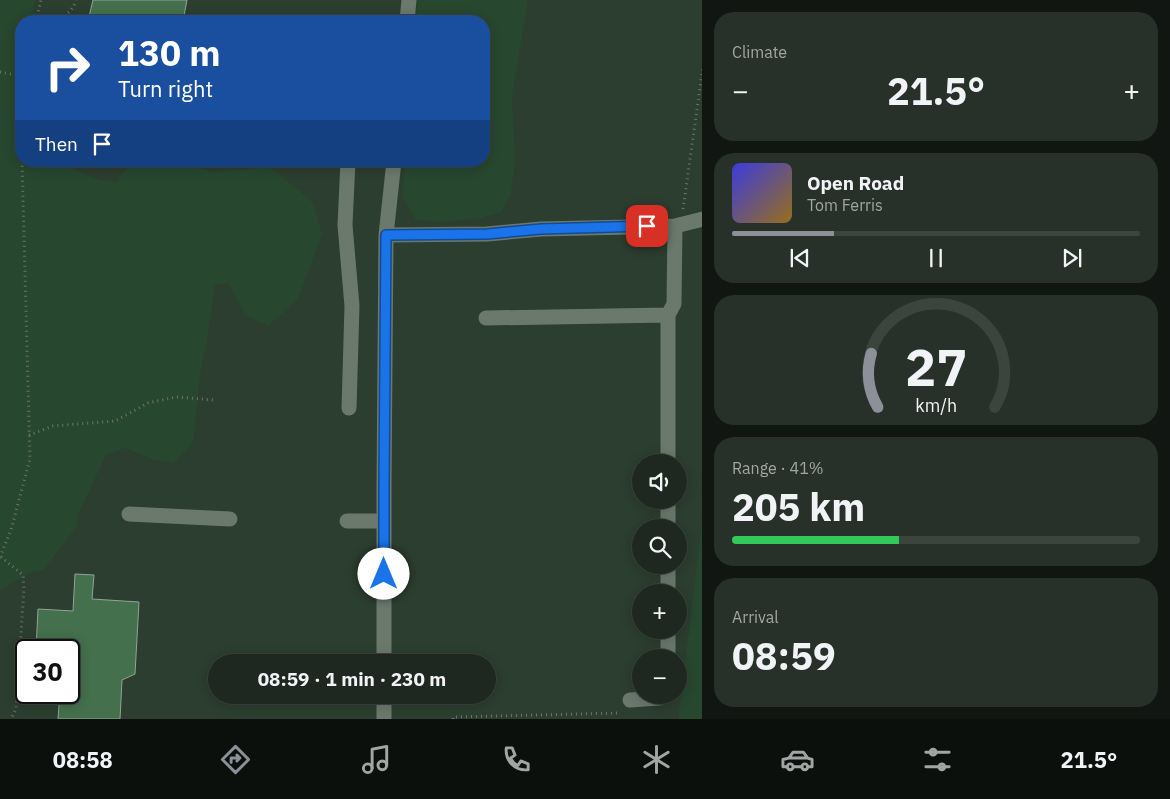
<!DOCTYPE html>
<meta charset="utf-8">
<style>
body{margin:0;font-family:"IBM Plex Sans",sans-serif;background:#273029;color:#f1f3f6;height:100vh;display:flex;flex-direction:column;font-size:19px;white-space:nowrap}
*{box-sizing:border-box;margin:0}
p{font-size:16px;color:#a1a6a5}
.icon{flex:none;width:28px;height:28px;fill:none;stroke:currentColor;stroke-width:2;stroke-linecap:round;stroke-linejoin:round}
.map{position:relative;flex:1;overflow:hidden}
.panel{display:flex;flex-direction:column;gap:12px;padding:12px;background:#111612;width:468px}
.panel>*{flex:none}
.banner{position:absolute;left:15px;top:15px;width:475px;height:152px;border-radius:20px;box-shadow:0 2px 12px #0003,0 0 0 1px #3c443e;background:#1a4fa0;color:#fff;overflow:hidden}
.fabs{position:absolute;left:632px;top:454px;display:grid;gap:10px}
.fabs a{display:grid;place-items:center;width:55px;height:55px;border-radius:50%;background:#1f2820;box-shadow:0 2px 12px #0003,0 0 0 1px #3c443e;font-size:25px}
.speed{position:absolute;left:15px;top:639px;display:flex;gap:10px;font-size:25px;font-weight:700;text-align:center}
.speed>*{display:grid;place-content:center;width:65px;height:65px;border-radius:50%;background:#1f2820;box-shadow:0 2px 12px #0003,0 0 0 1px #3c443e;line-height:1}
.speed .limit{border:2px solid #111;border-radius:8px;background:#fff;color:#111}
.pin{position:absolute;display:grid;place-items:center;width:42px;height:42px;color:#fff;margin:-21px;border-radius:10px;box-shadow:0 2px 8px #0006}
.me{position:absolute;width:55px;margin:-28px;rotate:0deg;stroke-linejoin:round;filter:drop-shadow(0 0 4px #0008)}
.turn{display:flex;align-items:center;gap:18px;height:105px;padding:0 20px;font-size:22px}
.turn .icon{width:65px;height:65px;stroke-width:2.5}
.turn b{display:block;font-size:35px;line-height:42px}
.then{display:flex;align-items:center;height:48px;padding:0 20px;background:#0003;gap:10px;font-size:19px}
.big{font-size:38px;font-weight:700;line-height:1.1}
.panel .widget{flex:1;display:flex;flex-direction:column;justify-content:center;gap:8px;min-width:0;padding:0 18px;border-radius:20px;background:#273029}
.panel .dial{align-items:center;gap:0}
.dial svg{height:130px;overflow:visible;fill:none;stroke:#3c443e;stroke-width:7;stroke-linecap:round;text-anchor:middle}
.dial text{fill:#f1f3f6;stroke:none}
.song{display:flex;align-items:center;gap:15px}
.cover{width:60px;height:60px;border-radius:8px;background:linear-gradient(135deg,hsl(240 70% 55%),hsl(40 70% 35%))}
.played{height:5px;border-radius:2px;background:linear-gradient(90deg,#8c9099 25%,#3c443e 25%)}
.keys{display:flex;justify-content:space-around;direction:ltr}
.heat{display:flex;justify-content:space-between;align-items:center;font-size:28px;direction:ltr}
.charge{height:8px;border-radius:4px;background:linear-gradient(90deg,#34c759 41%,#3c443e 0)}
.trip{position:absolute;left:208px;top:654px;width:288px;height:50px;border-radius:25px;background:#1f2820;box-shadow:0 2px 12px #0003,0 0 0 1px #3c443e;font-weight:700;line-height:50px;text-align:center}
.menu{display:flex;height:80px;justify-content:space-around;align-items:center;background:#0c100d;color:#a1a6a5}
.menu .icon{width:35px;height:35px}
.menu .current{color:#8c9099}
.menu b{font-size:22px;color:#f1f3f6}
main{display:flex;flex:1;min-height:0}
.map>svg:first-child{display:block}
.built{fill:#2c3e2f;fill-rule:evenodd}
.green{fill:#28472f}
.building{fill:#44704d;stroke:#94a396}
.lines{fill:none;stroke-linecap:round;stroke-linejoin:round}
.path{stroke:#6a756c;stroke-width:3;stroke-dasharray:1 4;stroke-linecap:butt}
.minor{stroke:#6b796d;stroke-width:15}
.route-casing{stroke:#114b97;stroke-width:12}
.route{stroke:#1a73e8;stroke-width:9}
</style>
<main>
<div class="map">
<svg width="703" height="719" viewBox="0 0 703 719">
<rect width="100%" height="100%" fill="#29352b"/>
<path class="built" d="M 0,0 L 702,0 L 702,719 L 0,719 ZM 21,21 L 484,21 L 484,161 L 21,161 ZM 641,462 L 679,462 L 679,500 L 641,500 ZM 641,528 L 679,528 L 679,565 L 641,565 ZM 641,592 L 679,592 L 679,630 L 641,630 ZM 26,650 L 69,650 L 69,692 L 26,692 ZM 641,658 L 679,658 L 679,695 L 641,695 ZM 216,662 L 486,662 L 486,695 L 216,695 Z"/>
<path class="green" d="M 0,0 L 35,0 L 31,21 L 21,21 L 21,161 L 57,161 L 93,178 L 117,183 L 131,161 L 191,161 L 212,172 L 269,167 L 300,191 L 313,203 L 322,234 L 298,299 L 268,326 L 245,315 L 228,283 L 215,284 L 207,342 L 201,368 L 193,442 L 173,463 L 152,459 L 125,448 L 106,455 L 77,517 L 78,525 L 43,570 L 31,572 L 0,590 Z
M 418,0 L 528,0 L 512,96 L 515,161 L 511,193 L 501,212 L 481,218 L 443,222 L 416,220 L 402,197 L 405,161 L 484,161 L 484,21 L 416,21 Z
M 702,516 L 702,719 L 678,719 L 700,541 Z"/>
<path class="building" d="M 93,0 L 187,0 L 183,21 L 88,21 Z
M 75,574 L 94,575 L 92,599 L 139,602 L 135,674 L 122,680 L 120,719 L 58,719 L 60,692 L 69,692 L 69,650 L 36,650 L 38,609 L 73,611 Z"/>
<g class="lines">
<path class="path" d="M 36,21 L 41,0
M 50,21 C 63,18 72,13 76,0
M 0,72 L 21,76
M 683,209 L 703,67
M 29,435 L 53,426 L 115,421 L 148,403 L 176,397 L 214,400
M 0,557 L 11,530 L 30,459 L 22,161
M 1,557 L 23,575 L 24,588 L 16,709 L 11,719
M 453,719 L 453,717 L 620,713"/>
<path class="minor" d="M 407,21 L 409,0
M 348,161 L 345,225 L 352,306 L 349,408
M 386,235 L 487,234 L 541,229 L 675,226 L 703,219
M 668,315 L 668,462
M 486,318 L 668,315 L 674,304 L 675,226
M 668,500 L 668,528
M 129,514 L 230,519
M 347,521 L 384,521
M 668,565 L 668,592
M 668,630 L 668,658
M 384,662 L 384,488 L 386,235 L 394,161
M 384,695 L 384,719
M 630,700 L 659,698 L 660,695"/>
</g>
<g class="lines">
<g class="route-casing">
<path id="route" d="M 384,574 L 384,488 L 386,235 L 487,234 L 541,229 L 647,226"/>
</g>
<use href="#route" class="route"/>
</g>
</svg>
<div class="fabs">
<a><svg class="icon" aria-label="sound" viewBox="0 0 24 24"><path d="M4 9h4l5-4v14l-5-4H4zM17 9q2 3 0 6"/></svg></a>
<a><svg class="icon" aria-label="search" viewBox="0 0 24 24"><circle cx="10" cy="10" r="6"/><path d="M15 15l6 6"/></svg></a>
<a>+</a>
<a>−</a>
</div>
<div class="speed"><div class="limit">30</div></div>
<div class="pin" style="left:647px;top:226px;background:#d93025"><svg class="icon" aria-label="arrive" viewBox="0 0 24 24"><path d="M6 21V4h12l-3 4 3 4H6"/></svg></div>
<svg class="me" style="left:384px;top:574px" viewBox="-20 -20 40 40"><circle r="19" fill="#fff"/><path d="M0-13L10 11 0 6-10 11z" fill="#1a73e8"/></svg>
<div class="trip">08:59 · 1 min · 230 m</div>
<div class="banner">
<div class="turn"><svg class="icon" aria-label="right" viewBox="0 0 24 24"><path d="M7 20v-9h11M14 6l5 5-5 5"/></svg><div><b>130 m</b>Turn right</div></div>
<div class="then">Then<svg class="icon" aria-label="arrive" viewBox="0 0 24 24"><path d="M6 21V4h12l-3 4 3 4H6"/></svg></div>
</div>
</div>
<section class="panel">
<div class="widget"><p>Climate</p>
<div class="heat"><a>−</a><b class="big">21.5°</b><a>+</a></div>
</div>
<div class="widget">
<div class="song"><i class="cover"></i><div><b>Open Road</b><p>Tom Ferris</p></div></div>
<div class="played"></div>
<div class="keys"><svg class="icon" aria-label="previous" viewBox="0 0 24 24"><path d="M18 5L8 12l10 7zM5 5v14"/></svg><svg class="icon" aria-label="pause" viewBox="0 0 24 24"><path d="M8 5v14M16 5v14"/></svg><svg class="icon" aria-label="next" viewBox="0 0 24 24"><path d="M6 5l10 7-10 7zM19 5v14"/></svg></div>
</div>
<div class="widget dial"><svg viewBox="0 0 100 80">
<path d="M14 69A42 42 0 1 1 86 69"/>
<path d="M14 69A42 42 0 0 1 10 36" stroke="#8c9099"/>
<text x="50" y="56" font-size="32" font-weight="700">27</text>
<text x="50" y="72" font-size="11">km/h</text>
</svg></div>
<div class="widget"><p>Range · 41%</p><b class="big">205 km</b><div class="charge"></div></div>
<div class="widget"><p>Arrival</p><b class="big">08:59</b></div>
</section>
</main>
<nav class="menu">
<b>08:58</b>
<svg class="icon current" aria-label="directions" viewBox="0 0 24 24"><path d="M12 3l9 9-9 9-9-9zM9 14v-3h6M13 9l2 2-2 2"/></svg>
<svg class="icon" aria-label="music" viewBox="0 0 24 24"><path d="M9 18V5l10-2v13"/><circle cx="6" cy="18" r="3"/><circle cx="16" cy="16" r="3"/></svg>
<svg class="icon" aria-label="phone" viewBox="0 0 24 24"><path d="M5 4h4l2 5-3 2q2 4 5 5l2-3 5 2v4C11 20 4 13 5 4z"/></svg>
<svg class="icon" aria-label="climate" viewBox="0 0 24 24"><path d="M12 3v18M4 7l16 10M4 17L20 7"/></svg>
<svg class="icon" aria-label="car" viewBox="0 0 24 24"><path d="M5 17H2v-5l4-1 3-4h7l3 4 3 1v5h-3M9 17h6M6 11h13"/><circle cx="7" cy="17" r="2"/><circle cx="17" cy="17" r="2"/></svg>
<svg class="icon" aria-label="filters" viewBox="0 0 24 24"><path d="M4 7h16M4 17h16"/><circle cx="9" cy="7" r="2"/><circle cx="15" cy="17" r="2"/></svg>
<b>21.5°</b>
</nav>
